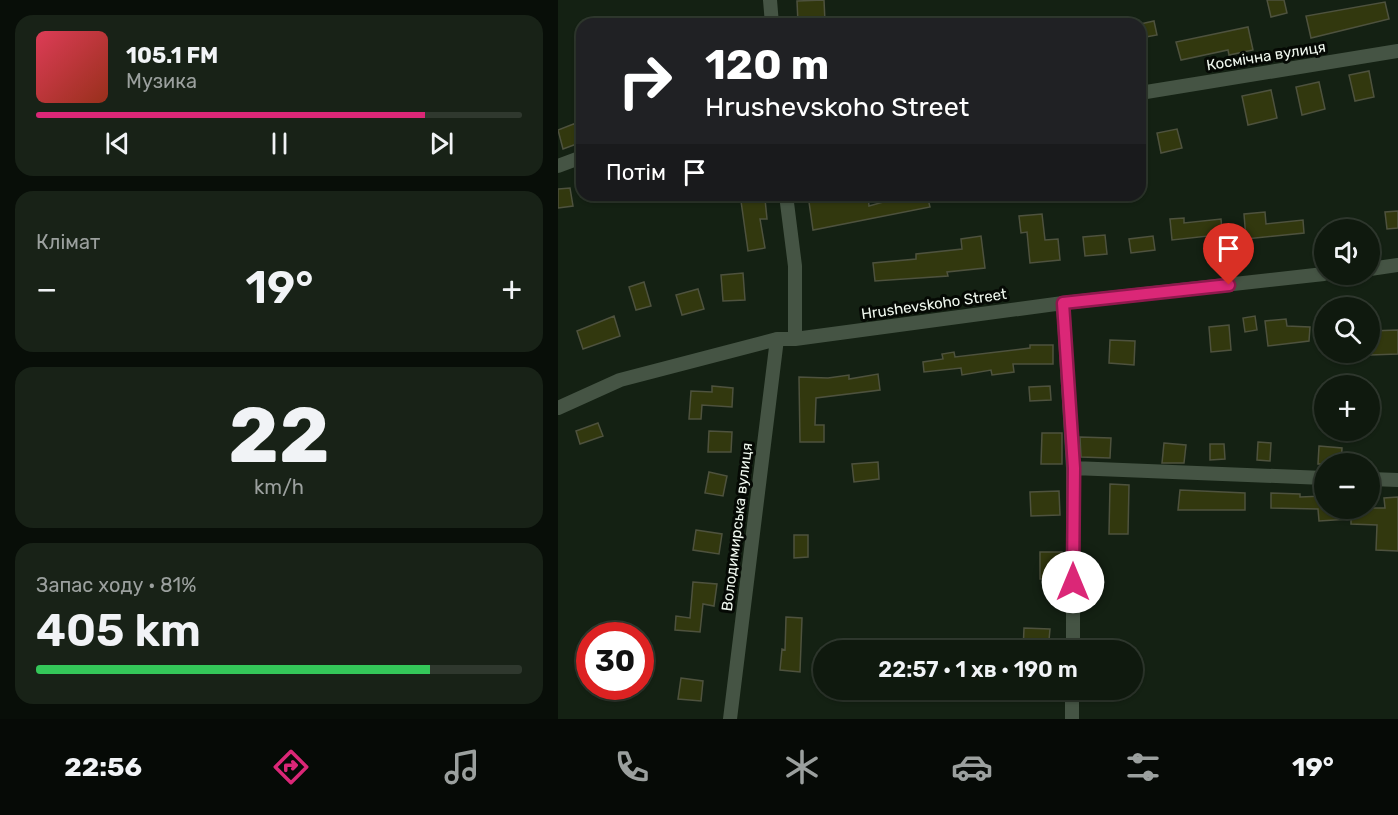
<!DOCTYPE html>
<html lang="uk">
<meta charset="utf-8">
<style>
body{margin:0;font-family:Rubik,sans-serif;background:#182217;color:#f1f3f6;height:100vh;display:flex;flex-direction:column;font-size:22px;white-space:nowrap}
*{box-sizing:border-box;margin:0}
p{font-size:20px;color:#9ba09e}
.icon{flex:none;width:33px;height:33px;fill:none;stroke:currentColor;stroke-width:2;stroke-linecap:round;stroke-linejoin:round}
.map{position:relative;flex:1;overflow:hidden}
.side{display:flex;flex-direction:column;gap:15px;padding:15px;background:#080e08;width:558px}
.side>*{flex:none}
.banner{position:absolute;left:18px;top:18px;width:570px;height:183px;border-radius:18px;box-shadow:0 2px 4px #0004,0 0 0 2px #2f382e;background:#202124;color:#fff;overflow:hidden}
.fabs{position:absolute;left:756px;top:219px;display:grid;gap:12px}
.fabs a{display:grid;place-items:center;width:66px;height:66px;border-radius:50%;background:#0f190e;box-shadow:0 2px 4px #0004,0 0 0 2px #2f382e;font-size:30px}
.speed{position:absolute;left:18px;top:622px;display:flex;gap:12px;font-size:30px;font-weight:700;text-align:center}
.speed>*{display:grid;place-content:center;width:78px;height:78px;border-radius:50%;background:#0f190e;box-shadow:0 2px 4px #0004,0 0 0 2px #2f382e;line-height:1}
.speed .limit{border:9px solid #d22;background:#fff;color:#111}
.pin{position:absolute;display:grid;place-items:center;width:51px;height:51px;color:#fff;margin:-62px -26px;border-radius:50% 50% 50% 0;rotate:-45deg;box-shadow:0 0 6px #0007}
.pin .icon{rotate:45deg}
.me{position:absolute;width:66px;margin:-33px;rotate:0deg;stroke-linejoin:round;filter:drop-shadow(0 0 4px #0008)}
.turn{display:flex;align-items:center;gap:21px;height:126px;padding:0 30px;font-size:27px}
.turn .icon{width:78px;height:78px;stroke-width:2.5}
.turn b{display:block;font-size:42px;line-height:51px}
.then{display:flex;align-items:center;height:57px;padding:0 30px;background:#0003;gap:12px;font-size:22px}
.big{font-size:45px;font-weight:600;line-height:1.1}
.side .tile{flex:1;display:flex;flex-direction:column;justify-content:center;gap:9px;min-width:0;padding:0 21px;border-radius:18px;background:#182217}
.side .dial{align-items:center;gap:0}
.dial b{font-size:78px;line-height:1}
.song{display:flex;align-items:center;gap:18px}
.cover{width:72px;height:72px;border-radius:9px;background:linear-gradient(135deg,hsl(350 70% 55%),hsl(10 70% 35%))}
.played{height:6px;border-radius:3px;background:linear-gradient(90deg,#db2777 80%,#2f382e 80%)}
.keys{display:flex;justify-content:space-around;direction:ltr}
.heat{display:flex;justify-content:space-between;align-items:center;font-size:33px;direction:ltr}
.charge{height:9px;border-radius:4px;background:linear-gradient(90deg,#34c759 81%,#2f382e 0)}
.trip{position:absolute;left:255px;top:640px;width:330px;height:60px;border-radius:30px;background:#0f190e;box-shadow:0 2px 4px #0004,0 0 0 2px #2f382e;font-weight:600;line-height:60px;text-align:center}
.tab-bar{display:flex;height:96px;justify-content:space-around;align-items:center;background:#060a06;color:#9ba09e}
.tab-bar .icon{width:42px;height:42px}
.tab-bar .active{color:#db2777}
.tab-bar b{font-size:27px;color:#f1f3f6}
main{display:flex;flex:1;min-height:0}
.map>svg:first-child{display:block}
.building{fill:#32380e;stroke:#4e523e;stroke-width:1.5}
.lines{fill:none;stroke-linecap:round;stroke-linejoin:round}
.street{stroke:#455444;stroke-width:14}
.route-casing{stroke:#8e194d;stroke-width:15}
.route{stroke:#db2777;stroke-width:10}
.labels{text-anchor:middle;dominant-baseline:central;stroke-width:6;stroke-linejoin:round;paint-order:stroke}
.street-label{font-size:15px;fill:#eff7ee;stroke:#050904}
</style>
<main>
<section class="side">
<div class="tile">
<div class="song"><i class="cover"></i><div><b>105.1 FM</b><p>Музика</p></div></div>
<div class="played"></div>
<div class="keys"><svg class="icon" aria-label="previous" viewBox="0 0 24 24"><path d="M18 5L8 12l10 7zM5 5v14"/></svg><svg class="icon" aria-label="pause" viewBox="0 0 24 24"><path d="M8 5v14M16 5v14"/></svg><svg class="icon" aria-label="next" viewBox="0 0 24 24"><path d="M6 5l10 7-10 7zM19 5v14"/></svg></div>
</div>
<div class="tile"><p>Клімат</p>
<div class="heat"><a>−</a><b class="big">19°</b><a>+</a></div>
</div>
<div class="tile dial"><b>22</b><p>km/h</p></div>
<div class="tile"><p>Запас ходу · 81%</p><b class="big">405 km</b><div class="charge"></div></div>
</section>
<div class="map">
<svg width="840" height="719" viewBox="0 0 840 719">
<rect width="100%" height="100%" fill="#142113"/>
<path class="building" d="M 266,0 L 267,22 L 240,23 L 239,1 Z
M 709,0 L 726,0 L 729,13 L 713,17 Z
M 827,2 L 831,19 L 753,38 L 748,16 Z
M 596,21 L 599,35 L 582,38 L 582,24 Z
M 690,27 L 695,50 L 671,55 L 670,50 L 623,60 L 618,42 Z
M 811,71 L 816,97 L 797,101 L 791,75 Z
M 761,82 L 767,109 L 744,115 L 738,87 Z
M 713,90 L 719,118 L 690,125 L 684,96 Z
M 18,123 L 24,142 L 5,149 L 0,130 Z
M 619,129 L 624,148 L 603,153 L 599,133 Z
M 12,188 L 15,206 L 0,208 L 0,189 Z
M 250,195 L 310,195 L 311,206 L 350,195 L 369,195 L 372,207 L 255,230 Z
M 207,199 L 209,219 L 202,219 L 207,248 L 190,251 L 183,201 Z
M 840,211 L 840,228 L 829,229 L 827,212 Z
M 707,212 L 708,224 L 745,220 L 746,233 L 688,239 L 686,214 Z
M 484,214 L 487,240 L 500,239 L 502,260 L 472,263 L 469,232 L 463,233 L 461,216 Z
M 626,218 L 626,223 L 663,219 L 665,240 L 650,241 L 650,236 L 614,240 L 612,219 Z
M 547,235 L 549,254 L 527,256 L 525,237 Z
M 423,236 L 427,268 L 389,272 L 390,276 L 317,281 L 315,263 L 358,259 L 358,254 L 404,249 L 403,239 Z
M 595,236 L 597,250 L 573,253 L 571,239 Z
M 185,273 L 187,300 L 165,301 L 163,275 Z
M 86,282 L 93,306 L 78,310 L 71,287 Z
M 140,289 L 146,309 L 124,315 L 118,295 Z
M 56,316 L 62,336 L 25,349 L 19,331 Z
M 697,316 L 699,330 L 687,332 L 685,318 Z
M 728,319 L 729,326 L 752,327 L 751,341 L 710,346 L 707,321 Z
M 671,325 L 673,350 L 653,352 L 651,327 Z
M 840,330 L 840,354 L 812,355 L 812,331 Z
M 552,340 L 577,341 L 576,365 L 551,363 Z
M 472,345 L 495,345 L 495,364 L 455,364 L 456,372 L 434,375 L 433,370 L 404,375 L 403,368 L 366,372 L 365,362 L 385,359 L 384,354 L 396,352 L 397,357 L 472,348 Z
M 320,374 L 322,390 L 258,398 L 257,425 L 266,425 L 266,442 L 242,442 L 241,377 L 270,378 L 291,375 L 291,379 Z
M 154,386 L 175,388 L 174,407 L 144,405 L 143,419 L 131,419 L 133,391 L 154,392 Z
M 492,386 L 493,400 L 472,401 L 471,387 Z
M 40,423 L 45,436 L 22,444 L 18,431 Z
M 151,431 L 174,432 L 173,452 L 150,452 Z
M 484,433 L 504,433 L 504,464 L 483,464 Z
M 522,437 L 553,438 L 552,458 L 523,457 Z
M 700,442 L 713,443 L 712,461 L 699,460 Z
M 606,443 L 628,445 L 626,463 L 604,463 Z
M 652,444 L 666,444 L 667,459 L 652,460 Z
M 761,446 L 784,448 L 783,464 L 760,464 Z
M 320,462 L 321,479 L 296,482 L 294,464 Z
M 151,472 L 169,476 L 165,496 L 147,493 Z
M 552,484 L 571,485 L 570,534 L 551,534 Z
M 622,490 L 687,493 L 687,510 L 620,510 Z
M 501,491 L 502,515 L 473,516 L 472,492 Z
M 713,493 L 742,494 L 742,497 L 766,496 L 766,508 L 827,508 L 826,498 L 840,497 L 840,551 L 818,550 L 819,525 L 793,524 L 793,519 L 761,521 L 760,509 L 713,508 Z
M 138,530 L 164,534 L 161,554 L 135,550 Z
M 236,535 L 250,535 L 250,557 L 236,558 Z
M 482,552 L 504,552 L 504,579 L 482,579 Z
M 135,582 L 159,584 L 156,606 L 145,604 L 142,632 L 117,630 L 118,616 L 132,618 Z
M 228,617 L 244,618 L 242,672 L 222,670 L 224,649 L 227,650 Z
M 466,628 L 492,629 L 490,651 L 465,651 Z
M 123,678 L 145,681 L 143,701 L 120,699 Z"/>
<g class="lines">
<path class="street" d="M 212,0 L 214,24
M 582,93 L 840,51
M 0,166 L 24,157
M 228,195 L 237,266 L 237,339
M 812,269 L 840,265
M 505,303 L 515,468 L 515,651
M 0,408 L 62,380 L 219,339 L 237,339 L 505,303 L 766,274
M 515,468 L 766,478
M 812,479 L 840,480
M 172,719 L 219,339
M 514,719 L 514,690"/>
</g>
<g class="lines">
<g class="route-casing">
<path id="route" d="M 515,582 L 516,468 L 505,303 L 671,285"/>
</g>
<use href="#route" class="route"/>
</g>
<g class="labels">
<g class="street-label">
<text transform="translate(708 56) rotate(-9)">Космічна вулиця</text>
<text transform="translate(376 304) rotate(-8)">Hrushevskoho Street</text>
<text transform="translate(179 527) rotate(-83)">Володимирська вулиця</text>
</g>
</g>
</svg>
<div class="fabs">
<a><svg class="icon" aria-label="sound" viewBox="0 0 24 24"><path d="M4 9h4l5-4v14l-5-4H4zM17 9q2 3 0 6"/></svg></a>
<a><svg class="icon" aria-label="search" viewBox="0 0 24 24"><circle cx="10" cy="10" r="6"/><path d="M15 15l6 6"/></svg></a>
<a>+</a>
<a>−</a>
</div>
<div class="speed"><div class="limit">30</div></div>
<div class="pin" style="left:671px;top:285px;background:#d93025"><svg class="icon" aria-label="arrive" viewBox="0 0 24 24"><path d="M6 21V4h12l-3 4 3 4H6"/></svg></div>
<svg class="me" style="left:515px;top:582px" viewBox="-20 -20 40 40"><circle r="19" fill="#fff"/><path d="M0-13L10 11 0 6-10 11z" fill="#db2777"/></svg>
<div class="trip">22:57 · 1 хв · 190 m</div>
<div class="banner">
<div class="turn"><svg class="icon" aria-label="right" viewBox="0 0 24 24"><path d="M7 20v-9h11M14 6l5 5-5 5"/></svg><div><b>120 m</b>Hrushevskoho Street</div></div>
<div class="then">Потім<svg class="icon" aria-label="arrive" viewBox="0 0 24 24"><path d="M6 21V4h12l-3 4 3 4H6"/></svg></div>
</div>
</div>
</main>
<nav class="tab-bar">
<b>22:56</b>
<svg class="icon active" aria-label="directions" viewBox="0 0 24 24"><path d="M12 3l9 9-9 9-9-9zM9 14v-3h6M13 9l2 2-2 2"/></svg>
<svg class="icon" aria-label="music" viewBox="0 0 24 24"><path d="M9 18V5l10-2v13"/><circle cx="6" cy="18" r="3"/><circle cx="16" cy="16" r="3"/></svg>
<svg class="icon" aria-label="phone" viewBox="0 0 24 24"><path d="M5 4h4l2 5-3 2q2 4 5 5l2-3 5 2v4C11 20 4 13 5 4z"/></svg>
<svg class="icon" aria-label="climate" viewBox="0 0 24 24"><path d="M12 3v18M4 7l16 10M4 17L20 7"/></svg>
<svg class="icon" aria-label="car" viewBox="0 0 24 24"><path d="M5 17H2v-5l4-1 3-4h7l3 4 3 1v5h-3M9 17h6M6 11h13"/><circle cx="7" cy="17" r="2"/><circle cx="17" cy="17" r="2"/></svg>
<svg class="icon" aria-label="filters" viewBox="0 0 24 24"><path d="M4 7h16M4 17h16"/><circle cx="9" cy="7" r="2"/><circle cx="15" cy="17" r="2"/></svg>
<b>19°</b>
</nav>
